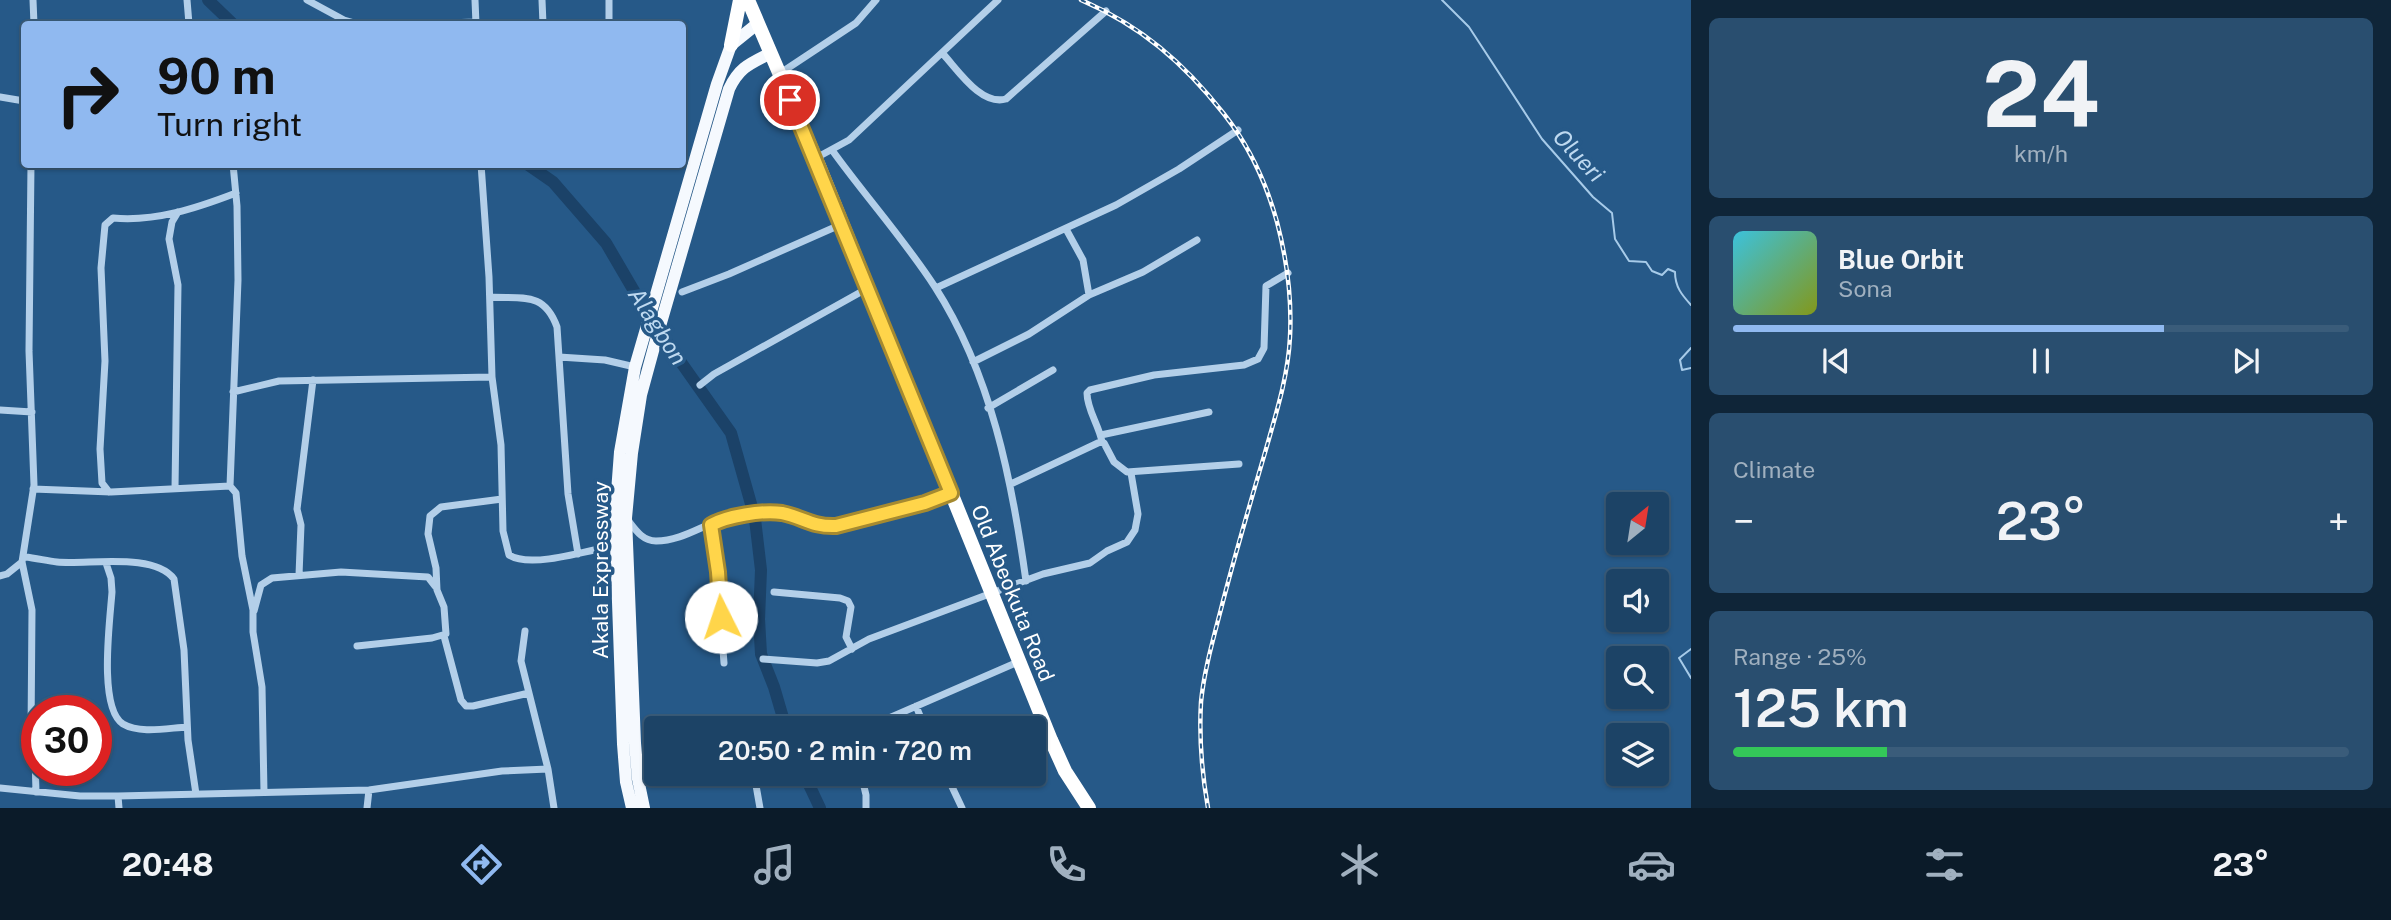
<!DOCTYPE html>
<meta charset="utf-8">
<style>
body{margin:0;font-family:"Public Sans",sans-serif;background:#294e6f;color:#f1f3f6;height:100vh;display:flex;flex-direction:column;font-size:26px;white-space:nowrap}
*{box-sizing:border-box;margin:0}
p{font-size:23px;color:#a0b0bf}
.icon{flex:none;width:38px;height:38px;fill:none;stroke:currentColor;stroke-width:2;stroke-linecap:round;stroke-linejoin:round}
.map{position:relative;flex:1;overflow:hidden}
.drawer{display:flex;flex-direction:column;gap:18px;padding:18px;background:#0f2538;width:700px}
.drawer>*{flex:none}
.guide{position:absolute;left:21px;top:21px;width:665px;height:147px;border-radius:7px;box-shadow:0 2px 5px #0004,0 0 0 2px #3a5c7a;background:#90b9f0;color:#111;overflow:hidden}
.needle{width:46px;rotate:30deg}
.buttons{position:absolute;left:1606px;top:492px;display:grid;gap:14px}
.buttons a{display:grid;place-items:center;width:63px;height:63px;border-radius:7px;background:#1c4366;box-shadow:0 2px 5px #0004,0 0 0 2px #3a5c7a;font-size:35px}
.speed{position:absolute;left:21px;top:695px;display:flex;gap:14px;font-size:35px;font-weight:700;text-align:center}
.speed>*{display:grid;place-content:center;width:91px;height:91px;border-radius:50%;background:#1c4366;box-shadow:0 2px 5px #0004,0 0 0 2px #3a5c7a;line-height:1}
.speed .limit{border:10px solid #d22;background:#fff;color:#111}
.pin{position:absolute;display:grid;place-items:center;width:60px;height:60px;color:#fff;margin:-30px;border:4px solid #fff;border-radius:50%;box-shadow:0 2px 7px #0007}
.me{position:absolute;width:77px;margin:-38px;rotate:356deg;stroke-linejoin:round;filter:drop-shadow(0 0 5px #0008)}
.turn{display:flex;align-items:center;gap:24px;height:147px;padding:0 21px;font-size:32px}
.turn .icon{width:91px;height:91px;stroke-width:2.5}
.turn b{display:block;font-size:49px;line-height:60px}
.big{font-size:52px;font-weight:600;line-height:1.1}
.drawer .card{flex:1;display:flex;flex-direction:column;justify-content:center;gap:10px;min-width:0;padding:0 24px;border-radius:10px;background:#294e6f}
.drawer .dial{align-items:center;gap:0}
.dial b{font-size:91px;line-height:1}
.song{display:flex;align-items:center;gap:21px}
.cover{width:84px;height:84px;border-radius:10px;background:linear-gradient(135deg,hsl(190 70% 55%),hsl(70 70% 35%))}
.played{height:7px;border-radius:4px;background:linear-gradient(90deg,#90b9f0 70%,#3a5c7a 70%)}
.keys{display:flex;justify-content:space-around;direction:ltr}
.heat{display:flex;justify-content:space-between;align-items:center;font-size:38px;direction:ltr}
.charge{height:10px;border-radius:5px;background:linear-gradient(90deg,#34c759 25%,#3a5c7a 0)}
.trip{position:absolute;left:644px;top:716px;width:402px;height:70px;border-radius:7px;background:#1c4366;box-shadow:0 2px 5px #0004,0 0 0 2px #3a5c7a;font-weight:600;line-height:70px;text-align:center}
.tab-bar{display:flex;height:112px;justify-content:space-around;align-items:center;background:#0b1b29;color:#a0b0bf}
.tab-bar .icon{width:49px;height:49px}
.tab-bar .selected{color:#90b9f0}
.tab-bar b{font-size:32px;color:#f1f3f6}
main{display:flex;flex:1;min-height:0}
.map>svg:first-child{display:block}
.lines{fill:none;stroke-linecap:round;stroke-linejoin:round}
.stream{stroke:#a7cbe9;stroke-width:2}
.river{stroke:#1b4268;stroke-width:12}
.street{stroke:#b3cfe9;stroke-width:7}
.primary{stroke:#f5f9fe;stroke-width:12}
.highway{stroke:#fff;stroke-width:14}
.rail-casing{stroke:#fff;stroke-width:4.5}
.rail{stroke:#265988;stroke-width:2;stroke-dasharray:5;stroke-linecap:butt}
.route-casing{stroke:#a68a30;stroke-width:18}
.route{stroke:#ffd54a;stroke-width:12}
.labels{text-anchor:middle;dominant-baseline:central;stroke-width:7;stroke-linejoin:round;paint-order:stroke}
.street-label{font-size:21px;fill:#fff;stroke:#265988}
.water-label{font-size:23px;font-style:italic;fill:#bed9f0;stroke:#265988}
</style>
<main>
<div class="map">
<svg width="1691" height="808" viewBox="0 0 1691 808">
<rect width="100%" height="100%" fill="#265988"/>
<g class="lines">
<path class="stream" d="M 1442,0 L 1469,27 L 1542,139 L 1593,197 L 1612,213 L 1615,239 L 1629,261 L 1646,262 L 1652,271 L 1662,275 L 1668,269 L 1675,272 C 1675,287 1682,295 1691,305
M 1691,348 L 1680,360 L 1682,370 L 1691,368
M 1691,649 L 1679,658 L 1691,678"/>
<path class="river" d="M 208,0 L 233,24
M 527,164 L 553,182 L 606,243 L 651,320 L 731,433 L 753,511
M 755,519 L 761,570 L 759,619 L 761,654 L 774,687 L 786,728
M 804,774 L 820,808"/>
<path class="street" d="M 33,0 L 34,24
M 187,0 L 189,24
M 307,0 L 344,20 L 358,24
M 475,0 L 476,24
M 542,0 L 543,24
M 609,0 L 609,24
M 418,24 L 476,22
M 943,54 C 958,70 981,106 1006,99 L 1106,11
M 779,74 L 856,23 L 876,0
M 0,97 L 24,101
M 832,150 C 865,196 904,239 935,287 C 991,374 1012,480 1026,581
M 816,158 L 849,140 L 998,0
M 31,164 L 29,351 L 34,485 L 22,562 L 32,610 L 31,733 L 35,757 L 36,792
M 233,164 L 237,206 L 238,280 L 230,486 L 236,493 L 242,556 L 253,610 L 253,632 L 262,687 L 264,792
M 481,164 L 489,277 L 492,377 L 501,445 L 503,531 L 509,555 C 530,569 591,550 616,545
M 1066,229 L 1083,260 L 1089,295
M 936,288 L 1116,205 L 1179,169 L 1238,130
M 682,292 L 729,274 L 842,224
M 490,297 C 522,299 544,291 557,327 L 568,494 L 578,554
M 559,357 L 605,360 L 635,367
M 973,362 L 1029,334 L 1089,295 L 1143,272 L 1197,240
M 700,385 L 714,374 L 868,288
M 233,392 L 279,381 L 492,377
M 988,408 L 1053,370
M 0,410 L 32,412
M 1101,435 L 1209,412
M 1102,442 C 1099,425 1087,410 1087,393 L 1090,390 L 1154,375 L 1244,365 L 1258,359 L 1264,348 L 1266,286 L 1288,273
M 1011,484 L 1100,442 L 1104,443 L 1114,462 L 1127,472 L 1239,464
M 175,488 L 178,285 L 169,239 L 172,222 L 178,212
M 33,489 L 111,492 L 230,486
M 109,492 L 102,483 L 100,449 L 105,361 L 101,268 L 105,225 L 113,218 C 155,222 197,208 236,193
M 627,519 C 635,529 642,541 656,541 C 681,541 701,526 723,519 C 736,515 753,514 767,513 C 791,512 811,527 836,526 L 925,503 L 951,493
M 711,525 L 717,572 L 724,663
M 25,557 C 36,558 47,561 57,562 C 88,565 154,552 174,579 L 184,650 L 188,740 L 196,794
M 106,563 L 111,578 L 112,592 C 110,620 98,708 123,724 C 140,734 168,728 187,727
M 299,575 L 301,525 L 297,509 L 298,501 L 313,380
M 0,576 L 7,574 L 22,562
M 774,592 L 840,598 L 848,601 L 851,607 L 846,637 L 852,649
M 254,611 L 261,585 L 272,578 L 341,572 L 428,577 L 435,586
M 525,631 L 521,661 L 548,769 L 554,808
M 444,636 L 461,700 L 466,706 L 473,706 L 529,693
M 357,646 L 432,638 L 446,634 L 444,607 L 437,590 L 436,568 L 428,534 L 430,516 L 441,507 L 502,499
M 763,659 L 817,663 L 829,661 L 869,639 L 1043,574 L 1090,563 L 1107,551 L 1127,542 L 1135,530 L 1138,514 L 1131,473
M 916,706 L 925,728
M 866,728 L 1018,662
M 754,774 L 760,808
M 861,774 L 866,795 L 866,808
M 946,774 L 962,808
M 755,780 L 764,774
M 0,788 L 80,796 L 118,796 L 369,790 L 502,771 L 548,769
M 118,796 L 119,808
M 367,808 L 369,790"/>
<path class="primary" d="M 632,808 L 626,782 L 623,744 L 616,545 L 615,519 L 620,452 L 635,367 L 717,84 L 731,45 L 757,24
M 644,808 L 638,779 L 635,743 L 626,518 L 632,453 L 641,395 L 656,340 L 729,89 C 739,68 749,64 769,54"/>
<path class="highway" d="M 748,0 L 819,166 L 1051,740 L 1065,771 L 1089,808
M 731,45 L 740,0"/>
<g class="rail-casing">
<path id="rail" d="M 1081,0 C 1141,26 1183,62 1224,114 C 1250,147 1266,182 1277,222 C 1287,260 1292,298 1290,337 C 1288,378 1275,417 1264,456 C 1249,507 1234,558 1221,609 C 1213,640 1204,671 1201,702 C 1199,737 1202,774 1208,808"/>
</g>
<use href="#rail" class="rail"/>
</g>
<g class="lines">
<g class="route-casing">
<path id="route" d="M 721,617 L 718,572 L 711,525 C 727,516 763,510 782,513 C 803,517 811,527 836,526 L 925,503 L 951,493 L 790,100"/>
</g>
<use href="#route" class="route"/>
</g>
<g class="labels">
<g class="street-label">
<text transform="translate(600 570) rotate(-90)">Akala Expressway</text>
<text transform="translate(1013 593) rotate(68)">Old Abeokuta Road</text>
</g>
<g class="water-label">
<text transform="translate(1579 155) rotate(47)">Olueri</text>
<text transform="translate(658 326) rotate(57)">Alagbon</text>
</g>
</g>
</svg>
<div class="buttons">
<a><svg class="needle" viewBox="-14 -14 28 28"><path d="M0-13l5 13h-10z" fill="#e53935"/><path d="M0 13l5-13h-10z" fill="#a0b0bf"/></svg></a>
<a><svg class="icon" aria-label="sound" viewBox="0 0 24 24"><path d="M4 9h4l5-4v14l-5-4H4zM17 9q2 3 0 6"/></svg></a>
<a><svg class="icon" aria-label="search" viewBox="0 0 24 24"><circle cx="10" cy="10" r="6"/><path d="M15 15l6 6"/></svg></a>
<a><svg class="icon" aria-label="layers" viewBox="0 0 24 24"><path d="M12 4l9 5-9 5-9-5zM3 14l9 5 9-5"/></svg></a>
</div>
<div class="speed"><div class="limit">30</div></div>
<div class="pin" style="left:790px;top:100px;background:#d93025"><svg class="icon" aria-label="arrive" viewBox="0 0 24 24"><path d="M6 21V4h12l-3 4 3 4H6"/></svg></div>
<svg class="me" style="left:721px;top:617px" viewBox="-20 -20 40 40"><circle r="19" fill="#fff"/><path d="M0-13L10 11 0 6-10 11z" fill="#ffd54a"/></svg>
<div class="trip">20:50 · 2 min · 720 m</div>
<div class="guide">
<div class="turn"><svg class="icon" aria-label="right" viewBox="0 0 24 24"><path d="M7 20v-9h11M14 6l5 5-5 5"/></svg><div><b>90 m</b>Turn right</div></div>
</div>
</div>
<section class="drawer">
<div class="card dial"><b>24</b><p>km/h</p></div>
<div class="card">
<div class="song"><i class="cover"></i><div><b>Blue Orbit</b><p>Sona</p></div></div>
<div class="played"></div>
<div class="keys"><svg class="icon" aria-label="previous" viewBox="0 0 24 24"><path d="M18 5L8 12l10 7zM5 5v14"/></svg><svg class="icon" aria-label="pause" viewBox="0 0 24 24"><path d="M8 5v14M16 5v14"/></svg><svg class="icon" aria-label="next" viewBox="0 0 24 24"><path d="M6 5l10 7-10 7zM19 5v14"/></svg></div>
</div>
<div class="card"><p>Climate</p>
<div class="heat"><a>−</a><b class="big">23°</b><a>+</a></div>
</div>
<div class="card"><p>Range · 25%</p><b class="big">125 km</b><div class="charge"></div></div>
</section>
</main>
<nav class="tab-bar">
<b>20:48</b>
<svg class="icon selected" aria-label="directions" viewBox="0 0 24 24"><path d="M12 3l9 9-9 9-9-9zM9 14v-3h6M13 9l2 2-2 2"/></svg>
<svg class="icon" aria-label="music" viewBox="0 0 24 24"><path d="M9 18V5l10-2v13"/><circle cx="6" cy="18" r="3"/><circle cx="16" cy="16" r="3"/></svg>
<svg class="icon" aria-label="phone" viewBox="0 0 24 24"><path d="M5 4h4l2 5-3 2q2 4 5 5l2-3 5 2v4C11 20 4 13 5 4z"/></svg>
<svg class="icon" aria-label="climate" viewBox="0 0 24 24"><path d="M12 3v18M4 7l16 10M4 17L20 7"/></svg>
<svg class="icon" aria-label="car" viewBox="0 0 24 24"><path d="M5 17H2v-5l4-1 3-4h7l3 4 3 1v5h-3M9 17h6M6 11h13"/><circle cx="7" cy="17" r="2"/><circle cx="17" cy="17" r="2"/></svg>
<svg class="icon" aria-label="filters" viewBox="0 0 24 24"><path d="M4 7h16M4 17h16"/><circle cx="9" cy="7" r="2"/><circle cx="15" cy="17" r="2"/></svg>
<b>23°</b>
</nav>
